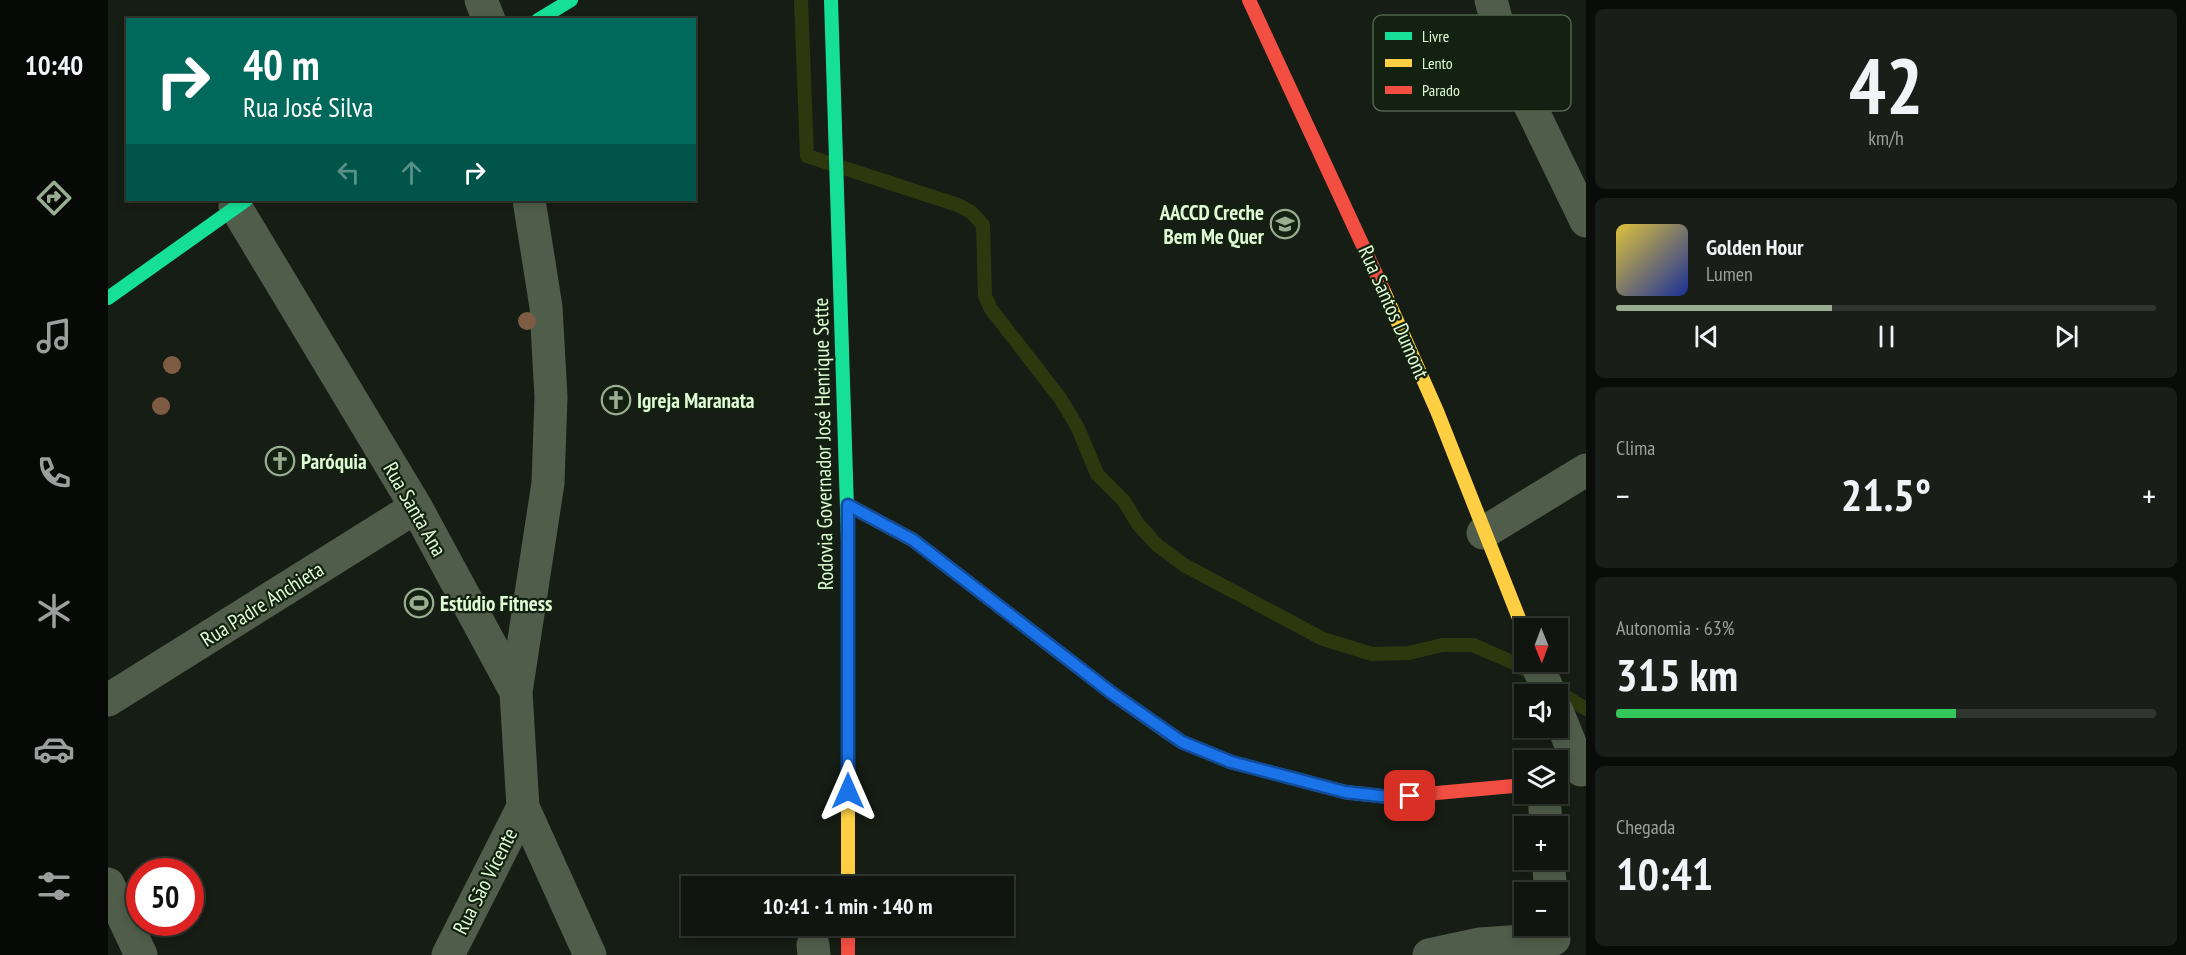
<!DOCTYPE html>
<html lang="pt">
<meta charset="utf-8">
<style>
body{margin:0;font-family:"PT Sans Narrow",sans-serif;background:#191f18;color:#f1f3f6;height:100vh;display:flex;flex-direction:column;font-size:22px;white-space:nowrap}
*{box-sizing:border-box;margin:0}
p{font-size:20px;color:#9c9f9e}
.icon{flex:none;width:33px;height:33px;fill:none;stroke:currentColor;stroke-width:2;stroke-linecap:round;stroke-linejoin:round}
.map{position:relative;flex:1;overflow:hidden}
.details{display:flex;flex-direction:column;gap:9px;padding:9px;background:#090c08;width:600px}
.details>*{flex:none}
.guide{position:absolute;left:18px;top:18px;width:570px;height:183px;border-radius:0px;box-shadow:0 3px 9px #0003,0 0 0 2px #30352f;background:#00695c;color:#fff;overflow:hidden}
.needle{width:39px;rotate:179deg}
.buttons{position:absolute;left:1406px;top:618px;display:grid;gap:12px}
.buttons a{display:grid;place-items:center;width:54px;height:54px;border-radius:0px;background:#10160f;box-shadow:0 3px 9px #0003,0 0 0 2px #30352f;font-size:30px}
.speed{position:absolute;left:18px;top:858px;display:flex;gap:12px;font-size:30px;font-weight:700;text-align:center}
.speed>*{display:grid;place-content:center;width:78px;height:78px;border-radius:50%;background:#10160f;box-shadow:0 3px 9px #0003,0 0 0 2px #30352f;line-height:1}
.speed .limit{border:9px solid #d22;background:#fff;color:#111}
.pin{position:absolute;display:grid;place-items:center;width:51px;height:51px;color:#fff;margin:-26px;border-radius:12px;box-shadow:0 3px 9px #0006}
.me{position:absolute;width:66px;margin:-33px;rotate:0deg;stroke-linejoin:round;filter:drop-shadow(0 0 4px #0008)}
.turn{display:flex;align-items:center;gap:21px;height:126px;padding:0 18px;font-size:27px}
.turn .icon{width:78px;height:78px;stroke-width:2.5}
.turn b{display:block;font-size:42px;line-height:51px}
.lanes{display:flex;align-items:center;height:57px;padding:0 18px;background:#0003;justify-content:center;gap:30px;direction:ltr}
.lanes .off{opacity:.35}
.big{font-size:45px;font-weight:600;line-height:1.1}
.details .card{flex:1;display:flex;flex-direction:column;justify-content:center;gap:9px;min-width:0;padding:0 21px;border-radius:9px;background:#191f18}
.details .dial{align-items:center;gap:0}
.dial b{font-size:78px;line-height:1}
.song{display:flex;align-items:center;gap:18px}
.cover{width:72px;height:72px;border-radius:9px;background:linear-gradient(135deg,hsl(50 70% 55%),hsl(230 70% 35%))}
.played{height:6px;border-radius:3px;background:linear-gradient(90deg,#99ad91 40%,#30352f 40%)}
.keys{display:flex;justify-content:space-around;direction:ltr}
.heat{display:flex;justify-content:space-between;align-items:center;font-size:33px;direction:ltr}
.charge{height:9px;border-radius:4px;background:linear-gradient(90deg,#34c759 63%,#30352f 0)}
.trip{position:absolute;left:573px;top:876px;width:333px;height:60px;border-radius:0px;background:#10160f;box-shadow:0 3px 9px #0003,0 0 0 2px #30352f;font-weight:600;line-height:60px;text-align:center}
main{display:flex;flex:1;min-height:0}
.tabs{display:flex;flex-direction:column;width:108px;justify-content:space-around;align-items:center;background:#060906;color:#9c9f9e}
.tabs .icon{width:42px;height:42px}
.tabs .active{color:#99ad91}
.tabs b{font-size:27px;color:#f1f3f6}
.map>svg:first-child{display:block}
.lines{fill:none;stroke-linecap:round;stroke-linejoin:round}
.stream{stroke:#2e380f;stroke-width:14}
.street{stroke:#505d4a;stroke-width:33}
.fast{stroke:#16e098;stroke-width:14}
.slow{stroke:#ffcf43;stroke-width:14}
.jam{stroke:#f24e42;stroke-width:14}
.tree{fill:#7d5c43}
.route-casing{stroke:#114b97;stroke-width:15}
.route{stroke:#1a73e8;stroke-width:10}
.labels{text-anchor:middle;dominant-baseline:central;stroke-width:4.5;stroke-linejoin:round;paint-order:stroke}
.poi-label{font-size:21px;font-weight:bold;fill:#dffad5;stroke:#132110;text-anchor:start}
.street-label{font-size:21px;fill:#dffad5;stroke:#132110}
.key{fill:#132110;stroke:#50624b;stroke-width:1.5}
.key-label{font-size:16px;fill:#dffad5}
</style>
<main>
<nav class="tabs">
<b>10:40</b>
<svg class="icon active" aria-label="directions" viewBox="0 0 24 24"><path d="M12 3l9 9-9 9-9-9zM9 14v-3h6M13 9l2 2-2 2"/></svg>
<svg class="icon" aria-label="music" viewBox="0 0 24 24"><path d="M9 18V5l10-2v13"/><circle cx="6" cy="18" r="3"/><circle cx="16" cy="16" r="3"/></svg>
<svg class="icon" aria-label="phone" viewBox="0 0 24 24"><path d="M5 4h4l2 5-3 2q2 4 5 5l2-3 5 2v4C11 20 4 13 5 4z"/></svg>
<svg class="icon" aria-label="climate" viewBox="0 0 24 24"><path d="M12 3v18M4 7l16 10M4 17L20 7"/></svg>
<svg class="icon" aria-label="car" viewBox="0 0 24 24"><path d="M5 17H2v-5l4-1 3-4h7l3 4 3 1v5h-3M9 17h6M6 11h13"/><circle cx="7" cy="17" r="2"/><circle cx="17" cy="17" r="2"/></svg>
<svg class="icon" aria-label="filters" viewBox="0 0 24 24"><path d="M4 7h16M4 17h16"/><circle cx="9" cy="7" r="2"/><circle cx="15" cy="17" r="2"/></svg>
</nav>
<div class="map">
<svg width="1478" height="955" viewBox="0 0 1478 955">
<rect width="100%" height="100%" fill="#161d14"/>
<g class="lines">
<path class="stream" d="M 693,0 L 699,156 L 850,205 L 863,212 L 875,225 L 877,296 L 883,309 L 952,398 L 970,428 L 989,474 L 1016,501 L 1030,524 L 1049,545 L 1076,565 L 1215,639 L 1264,654 L 1301,653 L 1334,645 L 1365,645 L 1406,663 L 1428,677
M 1444,688 L 1478,709"/>
<path class="street" d="M 373,0 L 381,20
M 1383,0 L 1398,56 L 1478,221
M 421,200 L 438,307 L 443,397 L 440,483 L 408,692 L 415,807 L 482,955
M 127,206 L 308,507 L 408,692
M 1375,533 L 1478,470
M 1428,662 L 1442,694
M 0,700 L 308,507
M 1449,711 L 1473,770
M 1436,794 L 1438,826
M 1440,860 L 1443,892
M 0,884 L 33,955
M 705,945 L 706,955
M 340,955 L 415,807
M 1321,955 L 1372,944 L 1446,939"/>
<path class="fast" d="M 723,0 L 740,540
M 430,20 L 463,0
M 0,298 L 138,200
M 1059,732 L 1074,742 L 1123,762 L 1237,792 L 1281,797 L 1318,794"/>
<path class="slow" d="M 1275,289 L 1329,411 L 1416,631
M 740,505 L 805,540 L 1005,694 L 1059,732
M 740,540 L 740,886"/>
<path class="jam" d="M 1141,0 L 1275,289
M 1318,794 L 1416,785
M 740,926 L 740,955"/>
</g>
<g class="tree">
<circle cx="419" cy="321" r="9"/>
<circle cx="64" cy="365" r="9"/>
<circle cx="53" cy="406" r="9"/>
</g>
<g class="lines">
<g class="route-casing">
<path id="route" d="M 740,791 L 740,505 L 805,540 L 1005,694 L 1074,742 L 1123,762 L 1237,792 L 1281,797 L 1302,796"/>
</g>
<use href="#route" class="route"/>
</g>
<defs>
<g id="school-ring" transform="scale(1.5)"><circle r="9.5" fill="#132110" stroke="#99ad91" stroke-width="1.5"/><path d="M0-5L7-2L0 1L-7-2ZM-4 1L0 2.5L4 1V4Q0 6-4 4Z" fill="#99ad91"/></g>
<g id="church-ring" transform="scale(1.5)"><circle r="9.5" fill="#132110" stroke="#99ad91" stroke-width="1.5"/><path d="M-1.2-6h2.4v3.5h3.3v2.4h-3.3V6h-2.4V-.1h-3.3v-2.4h3.3Z" fill="#99ad91"/></g>
<g id="stadium-ring" transform="scale(1.5)"><circle r="9.5" fill="#132110" stroke="#99ad91" stroke-width="1.5"/><path d="M0-5a6.5 5 0 1 0 0 10a6.5 5 0 1 0 0-10ZM-3.5-1.8h7v3.6h-7Z" fill="#99ad91"/></g>
</defs>
<g fill-rule="evenodd">
<use href="#school-ring" x="1177" y="224"/>
<use href="#church-ring" x="508" y="400"/>
<use href="#church-ring" x="172" y="461"/>
<use href="#stadium-ring" x="311" y="603"/>
</g>
<g class="labels">
<g class="poi-label">
<text x="1156" y="212" text-anchor="end">AACCD Creche<tspan x="1156" dy="24">Bem Me Quer</tspan></text>
<text x="529" y="400">Igreja Maranata</text>
<text x="193" y="461">Paróquia</text>
<text x="332" y="603">Estúdio Fitness</text>
</g>
<g class="street-label">
<text transform="translate(1286 312) rotate(66)">Rua Santos Dumont</text>
<text transform="translate(715 444) rotate(-91)">Rodovia Governador José Henrique Sette</text>
<text transform="translate(307 509) rotate(60)">Rua Santa Ana</text>
<text transform="translate(154 604) rotate(-32)">Rua Padre Anchieta</text>
<text transform="translate(377 881) rotate(-63)">Rua São Vicente</text>
</g>
</g>
<rect x="1265" y="15" width="198" height="96" rx="9" class="key"/>
<rect x="1277" y="32" width="27" height="8" fill="#16e098"/>
<rect x="1277" y="59" width="27" height="8" fill="#ffcf43"/>
<rect x="1277" y="86" width="27" height="8" fill="#f24e42"/>
<g class="key-label">
<text x="1314" y="42">Livre</text>
<text x="1314" y="69">Lento</text>
<text x="1314" y="96">Parado</text>
</g>
</svg>
<div class="buttons">
<a><svg class="needle" viewBox="-14 -14 28 28"><path d="M0-13l5 13h-10z" fill="#e53935"/><path d="M0 13l5-13h-10z" fill="#9c9f9e"/></svg></a>
<a><svg class="icon" aria-label="sound" viewBox="0 0 24 24"><path d="M4 9h4l5-4v14l-5-4H4zM17 9q2 3 0 6"/></svg></a>
<a><svg class="icon" aria-label="layers" viewBox="0 0 24 24"><path d="M12 4l9 5-9 5-9-5zM3 14l9 5 9-5"/></svg></a>
<a>+</a>
<a>−</a>
</div>
<div class="speed"><div class="limit">50</div></div>
<div class="pin" style="left:1302px;top:796px;background:#d93025"><svg class="icon" aria-label="arrive" viewBox="0 0 24 24"><path d="M6 21V4h12l-3 4 3 4H6"/></svg></div>
<svg class="me" style="left:740px;top:791px" viewBox="-20 -20 40 40"><path d="M0-17L14 15 0 8-14 15z" fill="#1a73e8" stroke="#fff" stroke-width="4"/></svg>
<div class="trip">10:41 · 1 min · 140 m</div>
<div class="guide">
<div class="turn"><svg class="icon" aria-label="right" viewBox="0 0 24 24"><path d="M7 20v-9h11M14 6l5 5-5 5"/></svg><div><b>40 m</b>Rua José Silva</div></div>
<div class="lanes"><svg class="icon off" aria-label="left" viewBox="0 0 24 24"><path d="M17 20v-9H6M10 6l-5 5 5 5"/></svg><svg class="icon off" aria-label="ahead" viewBox="0 0 24 24"><path d="M12 20V5M6 11l6-6 6 6"/></svg><svg class="icon" aria-label="right" viewBox="0 0 24 24"><path d="M7 20v-9h11M14 6l5 5-5 5"/></svg></div>
</div>
</div>
<section class="details">
<div class="card dial"><b>42</b><p>km/h</p></div>
<div class="card">
<div class="song"><i class="cover"></i><div><b>Golden Hour</b><p>Lumen</p></div></div>
<div class="played"></div>
<div class="keys"><svg class="icon" aria-label="previous" viewBox="0 0 24 24"><path d="M18 5L8 12l10 7zM5 5v14"/></svg><svg class="icon" aria-label="pause" viewBox="0 0 24 24"><path d="M8 5v14M16 5v14"/></svg><svg class="icon" aria-label="next" viewBox="0 0 24 24"><path d="M6 5l10 7-10 7zM19 5v14"/></svg></div>
</div>
<div class="card"><p>Clima</p>
<div class="heat"><a>−</a><b class="big">21.5°</b><a>+</a></div>
</div>
<div class="card"><p>Autonomia · 63%</p><b class="big">315 km</b><div class="charge"></div></div>
<div class="card"><p>Chegada</p><b class="big">10:41</b></div>
</section>
</main>
